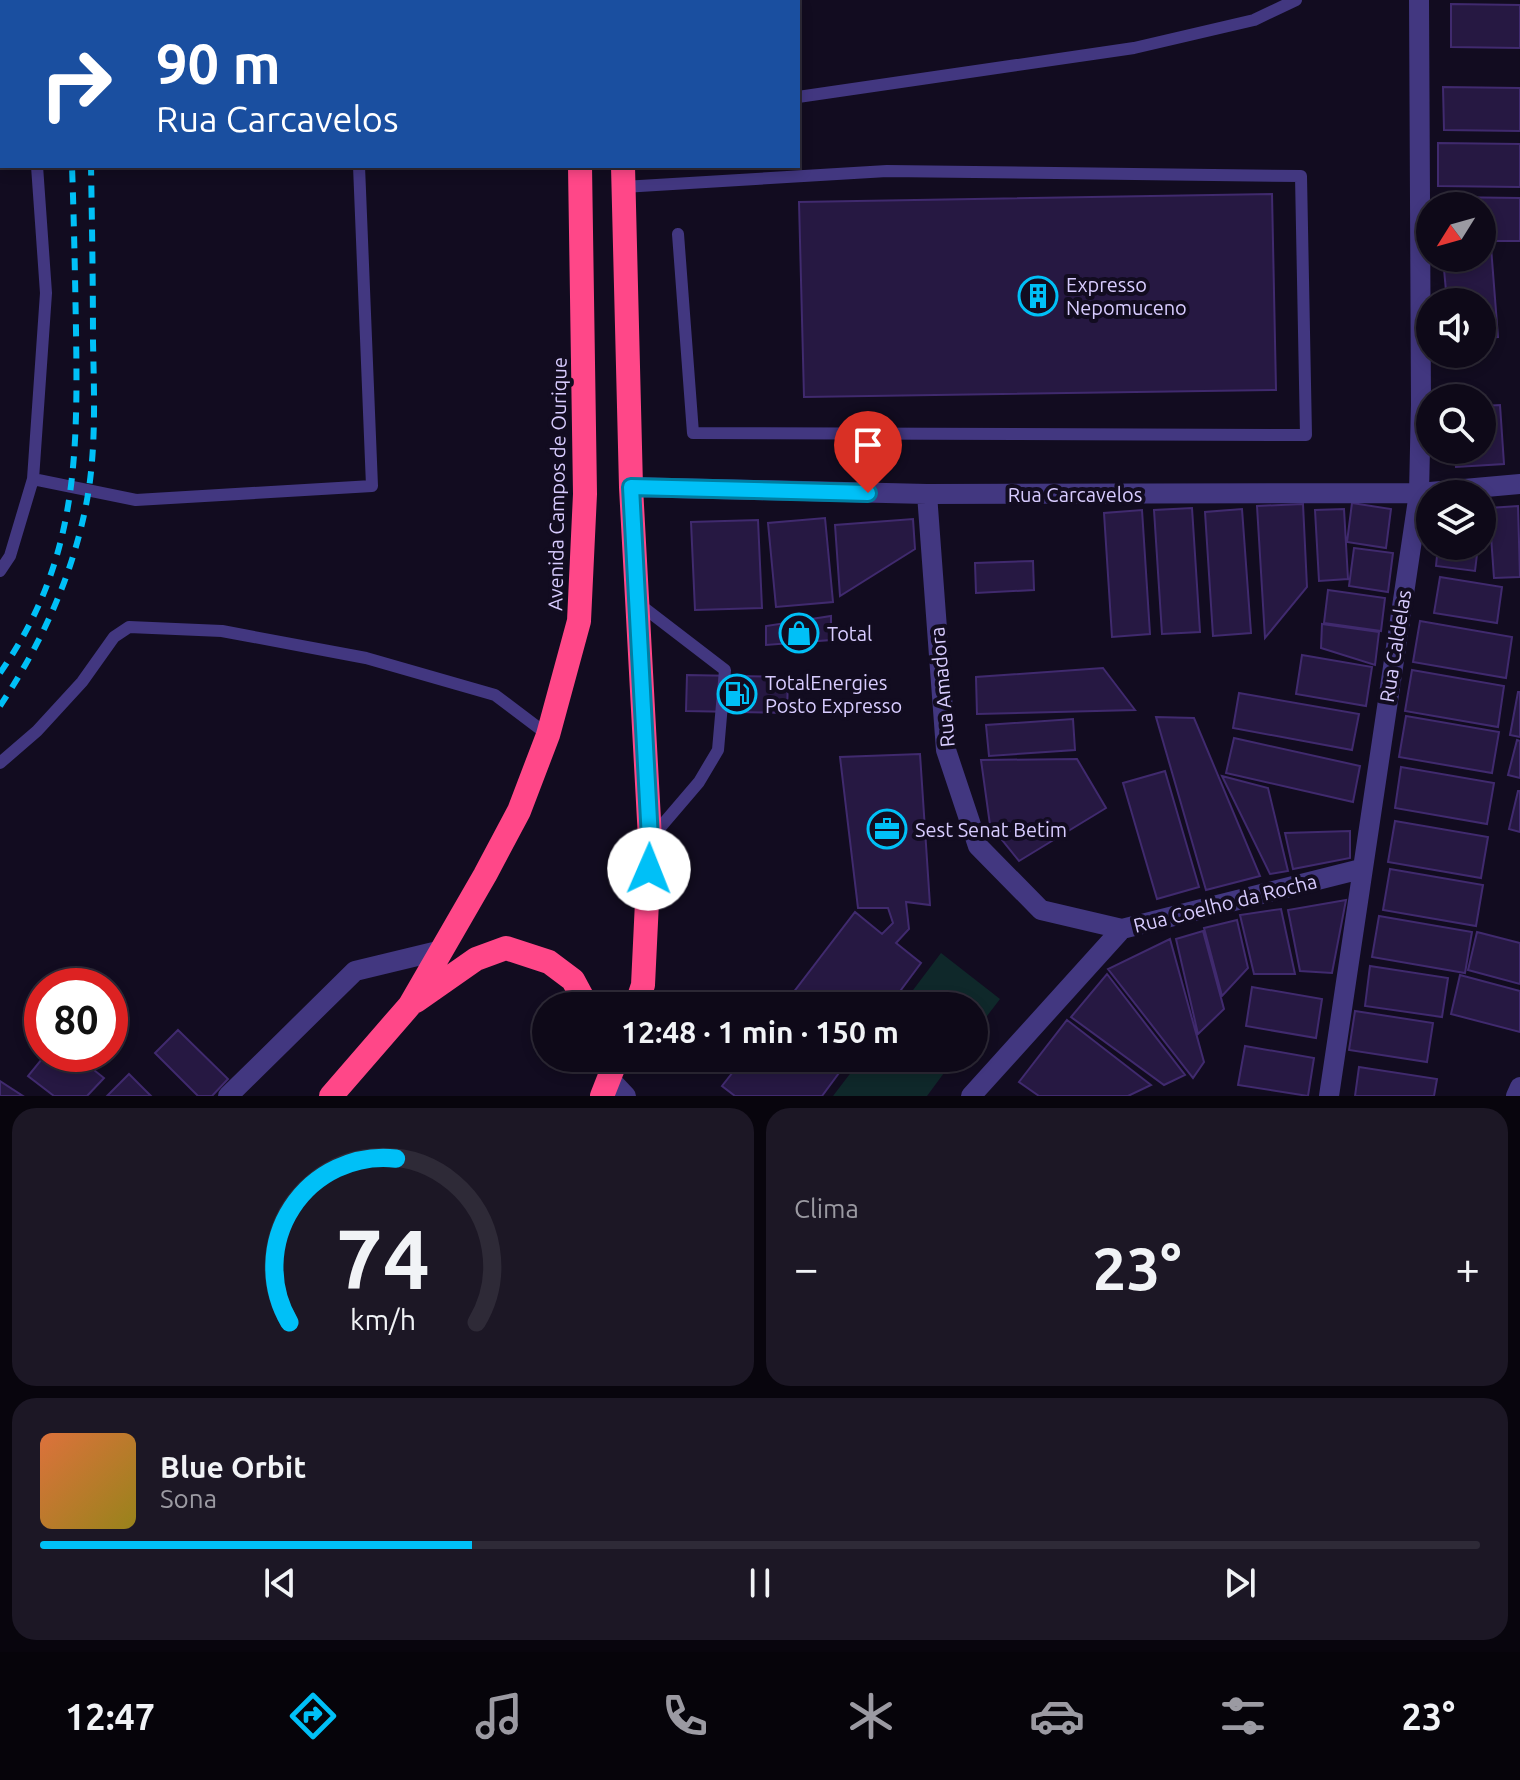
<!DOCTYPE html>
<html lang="pt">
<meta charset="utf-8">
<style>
body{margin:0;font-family:Ubuntu,sans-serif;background:#1c1725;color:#f1f3f6;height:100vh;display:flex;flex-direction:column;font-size:30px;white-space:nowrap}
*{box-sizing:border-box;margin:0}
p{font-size:26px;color:#9b9aa2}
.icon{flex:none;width:44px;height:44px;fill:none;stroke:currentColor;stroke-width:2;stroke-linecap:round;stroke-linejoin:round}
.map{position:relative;height:1096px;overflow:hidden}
.panel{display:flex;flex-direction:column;gap:12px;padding:12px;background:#08050d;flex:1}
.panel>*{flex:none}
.guide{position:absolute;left:0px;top:0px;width:800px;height:168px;box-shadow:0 4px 12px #0003,0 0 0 2px #2e2a37;background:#1a4fa0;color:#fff;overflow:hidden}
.needle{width:52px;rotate:233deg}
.fabs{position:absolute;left:1416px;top:192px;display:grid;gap:16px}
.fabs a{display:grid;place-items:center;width:80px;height:80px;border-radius:50%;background:#0e0918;box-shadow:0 4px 12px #0003,0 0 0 2px #2e2a37;font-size:40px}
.speed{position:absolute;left:24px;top:968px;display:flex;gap:16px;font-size:40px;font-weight:700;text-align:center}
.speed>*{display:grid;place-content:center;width:104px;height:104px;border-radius:50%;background:#0e0918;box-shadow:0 4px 12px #0003,0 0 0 2px #2e2a37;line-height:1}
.speed .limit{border:12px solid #d22;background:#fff;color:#111}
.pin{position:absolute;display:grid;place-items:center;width:68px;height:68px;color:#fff;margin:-82px -34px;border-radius:50% 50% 50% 0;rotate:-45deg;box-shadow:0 0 8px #0007}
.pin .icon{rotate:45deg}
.me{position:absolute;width:88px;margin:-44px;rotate:1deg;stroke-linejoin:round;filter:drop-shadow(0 0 6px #0008)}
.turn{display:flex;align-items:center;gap:28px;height:168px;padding:0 24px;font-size:36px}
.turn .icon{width:104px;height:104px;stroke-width:2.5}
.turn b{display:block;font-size:56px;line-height:68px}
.big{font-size:60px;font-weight:700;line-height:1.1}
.panel .widget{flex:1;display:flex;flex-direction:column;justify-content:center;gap:12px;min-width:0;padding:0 28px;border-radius:24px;background:#1c1725}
.panel .dial{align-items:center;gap:0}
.dial svg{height:208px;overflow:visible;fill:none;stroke:#2e2a37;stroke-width:7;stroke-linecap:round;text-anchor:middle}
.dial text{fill:#f1f3f6;stroke:none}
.song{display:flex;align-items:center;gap:24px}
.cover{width:96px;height:96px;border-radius:12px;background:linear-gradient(135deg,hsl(20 70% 55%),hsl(50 70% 35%))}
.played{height:8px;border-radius:4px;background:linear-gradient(90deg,#00c0f7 30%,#2e2a37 30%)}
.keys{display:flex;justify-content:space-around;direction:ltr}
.heat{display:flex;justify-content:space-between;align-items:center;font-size:44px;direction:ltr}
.panel .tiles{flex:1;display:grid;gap:12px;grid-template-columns:1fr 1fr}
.widget:last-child{grid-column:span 2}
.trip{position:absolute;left:532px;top:992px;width:456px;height:80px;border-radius:40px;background:#0e0918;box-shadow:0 4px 12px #0003,0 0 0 2px #2e2a37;font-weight:700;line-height:80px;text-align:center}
.dock{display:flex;height:128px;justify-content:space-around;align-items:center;background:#06040a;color:#9b9aa2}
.dock .icon{width:56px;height:56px}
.dock .active{color:#00c0f7}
.dock b{font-size:36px;color:#f1f3f6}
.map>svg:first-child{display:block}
.green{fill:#0f282a}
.building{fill:#261842;stroke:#402a6e;stroke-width:2}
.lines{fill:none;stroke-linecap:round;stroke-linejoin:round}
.lane{stroke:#423780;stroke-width:12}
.street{stroke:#423780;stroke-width:20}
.highway{stroke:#ff4788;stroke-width:24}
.rail{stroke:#00c0f7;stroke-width:6;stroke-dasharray:12 10;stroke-linecap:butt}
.route-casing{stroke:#007da1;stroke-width:20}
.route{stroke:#00c0f7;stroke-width:14}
.labels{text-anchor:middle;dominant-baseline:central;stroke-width:8;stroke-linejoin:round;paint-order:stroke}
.poi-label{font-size:20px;fill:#d8ccff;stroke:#120c20;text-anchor:start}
.street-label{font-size:20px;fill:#d8ccff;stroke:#120c20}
</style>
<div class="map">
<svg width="1520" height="1096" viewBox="0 0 1520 1096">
<rect width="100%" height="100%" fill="#120c20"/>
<path class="green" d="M 941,953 L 1000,999 L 974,1033 L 974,1006 L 901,1006 Z
M 862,1058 L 955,1058 L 927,1096 L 833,1096 Z"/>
<path class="building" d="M 1451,4 L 1520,5 L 1520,48 L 1451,47 Z
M 1443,87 L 1520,88 L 1520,131 L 1444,130 Z
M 1438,143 L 1520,144 L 1520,187 L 1438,186 Z
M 1272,194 L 1276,390 L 804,397 L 799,202 Z
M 1444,197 L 1520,198 L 1520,241 L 1482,241 L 1482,206 L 1444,206 Z
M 1482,247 L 1491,247 L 1498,337 L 1482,338 L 1482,302 L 1447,302 L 1443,258 L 1482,258 Z
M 1500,405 L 1504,464 L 1456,467 L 1454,450 L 1482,450 L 1482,406 Z
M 1352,503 L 1391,509 L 1386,548 L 1347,542 Z
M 1303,504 L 1307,587 L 1265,638 L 1257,506 Z
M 1518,506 L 1520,577 L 1494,578 L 1489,508 Z
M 1192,508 L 1200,632 L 1162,634 L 1154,510 Z
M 1242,509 L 1251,633 L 1213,636 L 1205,512 Z
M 1344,509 L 1348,579 L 1319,581 L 1315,510 Z
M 1142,510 L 1150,634 L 1112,637 L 1104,513 Z
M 825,518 L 833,602 L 776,607 L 768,523 Z
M 913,519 L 915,549 L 840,596 L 835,525 Z
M 758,520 L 762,608 L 695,610 L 691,522 Z
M 1438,546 L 1478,546 L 1475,571 L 1436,566 Z
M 1354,548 L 1393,553 L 1388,592 L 1349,586 Z
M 1033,561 L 1034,590 L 976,593 L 975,563 Z
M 1440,577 L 1502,587 L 1497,623 L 1434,613 Z
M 1328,590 L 1385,598 L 1381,631 L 1324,623 Z
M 831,616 L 831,640 L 766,645 L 766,626 Z
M 1420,621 L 1512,637 L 1506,678 L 1413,662 Z
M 1322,624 L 1379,632 L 1375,665 L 1321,648 Z
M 1302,655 L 1372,667 L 1366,706 L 1296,694 Z
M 1103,668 L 1135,710 L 977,714 L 976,677 Z
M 1412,670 L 1504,686 L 1498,727 L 1405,711 Z
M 687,675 L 788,677 L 787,713 L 686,711 Z
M 1518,692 L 1520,692 L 1520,737 L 1510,735 Z
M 1239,693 L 1359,714 L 1352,750 L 1233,728 Z
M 1406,716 L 1499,732 L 1492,773 L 1399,757 Z
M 1156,717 L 1194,718 L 1260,876 L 1206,890 Z
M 1073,719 L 1075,750 L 989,756 L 986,725 Z
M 1234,738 L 1360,766 L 1353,802 L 1226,773 Z
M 1517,740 L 1520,741 L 1520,778 L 1508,775 Z
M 920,754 L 930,905 L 906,902 L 909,929 L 896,943 L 921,963 L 889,1006 L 783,1006 L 855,912 L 882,934 L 893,923 L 888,908 L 858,908 L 840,757 Z
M 1077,759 L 1106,808 L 1019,861 L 990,825 L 981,760 Z
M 1401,767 L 1494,783 L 1487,824 L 1395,808 Z
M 1165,771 L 1199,887 L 1157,899 L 1123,783 Z
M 1222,776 L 1268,788 L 1288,871 L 1270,874 Z
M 1518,791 L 1520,791 L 1520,832 L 1509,829 Z
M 1395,821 L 1488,837 L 1481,878 L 1388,862 Z
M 1350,831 L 1350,858 L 1293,869 L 1285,833 Z
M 1390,869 L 1483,885 L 1476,926 L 1383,910 Z
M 1346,900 L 1332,973 L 1300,971 L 1288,910 Z
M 1281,909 L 1295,974 L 1254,974 L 1240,915 Z
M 1379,916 L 1472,932 L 1465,973 L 1372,957 Z
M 1237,920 L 1248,968 L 1222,996 L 1204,928 Z
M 1203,931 L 1224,1009 L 1198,1034 L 1176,939 Z
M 1477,932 L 1520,943 L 1520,984 L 1468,970 Z
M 1170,939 L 1204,1062 L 1193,1078 L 1108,969 Z
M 1370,966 L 1448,978 L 1442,1017 L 1365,1006 Z
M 1107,974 L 1185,1075 L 1164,1085 L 1071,1017 Z
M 1460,975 L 1520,991 L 1520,1032 L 1451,1014 Z
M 1252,987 L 1322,999 L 1316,1038 L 1246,1026 Z
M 1355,1011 L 1433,1023 L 1427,1062 L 1349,1050 Z
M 1067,1020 L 1151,1085 L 1128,1096 L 1039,1096 L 1019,1082 Z
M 178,1030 L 228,1079 L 212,1096 L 198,1096 L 155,1053 Z
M 1245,1046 L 1314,1058 L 1308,1096 L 1238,1085 Z
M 46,1054 L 74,1054 L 104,1078 L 87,1096 L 54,1096 L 28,1076 Z
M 744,1058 L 850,1058 L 822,1096 L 735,1096 L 722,1086 Z
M 1359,1067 L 1437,1079 L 1434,1096 L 1355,1096 Z
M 129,1074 L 151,1096 L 107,1096 Z
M 0,1081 L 23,1096 L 0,1096 Z"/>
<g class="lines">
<path class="lane" d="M 15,0 L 15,2
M 798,97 L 1134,48 L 1254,20 L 1296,0
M 623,187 L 887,171 L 1301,176 L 1306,435 L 693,433 L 678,234
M 33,479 L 136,500 L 372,486 L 359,166
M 0,571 L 10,556 L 33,479 L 46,293 L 37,166
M 639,604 L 725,670 L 718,750 L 699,782 L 652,837
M 0,763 L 37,731 L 82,682 L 114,637 L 129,627 L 222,631 L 366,658 L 495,695 L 548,735"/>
<path class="street" d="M 631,487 L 927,494 L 1419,493 L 1520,484
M 927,494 L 946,750 L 978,846 L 1041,910 L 1122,929
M 610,1079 L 626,1096
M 228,1096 L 355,971 L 442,950
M 971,1096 L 1122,929 L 1361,869
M 1329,1096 L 1419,493 L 1421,404 L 1419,0
M 1516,1096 L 1520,1087"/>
<path class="highway" d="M 573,0 L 573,2
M 619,0 L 619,2
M 623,166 L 631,487 L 650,839 L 643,985 L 636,1006
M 416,1001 L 476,959 L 506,948 L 549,962 L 573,980 L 587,1006
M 331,1096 L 410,1005 L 485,875 L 519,811 L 548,735 L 579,621 L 585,494 L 580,166
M 602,1096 L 617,1058"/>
<path class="rail" d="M 57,0 L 57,2
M 91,0 L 91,2
M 106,0 L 106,2
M 0,673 C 77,563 78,458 76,330 C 75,275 74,221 72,166
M 0,706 C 44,640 77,566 89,488 C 96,439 94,391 93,342 C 93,284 92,225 91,166"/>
</g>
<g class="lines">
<g class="route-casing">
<path id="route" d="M 649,869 L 650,839 L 631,487 L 868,493"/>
</g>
<use href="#route" class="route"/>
</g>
<defs>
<g id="building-ring" transform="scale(2)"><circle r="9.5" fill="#120c20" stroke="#00c0f7" stroke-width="1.5"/><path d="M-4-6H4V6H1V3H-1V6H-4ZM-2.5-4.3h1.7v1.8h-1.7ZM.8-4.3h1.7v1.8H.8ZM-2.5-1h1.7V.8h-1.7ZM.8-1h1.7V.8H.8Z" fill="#00c0f7"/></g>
<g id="shop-ring" transform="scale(2)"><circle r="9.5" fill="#120c20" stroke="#00c0f7" stroke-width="1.5"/><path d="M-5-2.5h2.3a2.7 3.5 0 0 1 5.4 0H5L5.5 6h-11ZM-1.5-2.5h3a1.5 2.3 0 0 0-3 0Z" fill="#00c0f7"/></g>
<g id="fuel-ring" transform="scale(2)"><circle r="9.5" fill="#120c20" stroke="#00c0f7" stroke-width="1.5"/><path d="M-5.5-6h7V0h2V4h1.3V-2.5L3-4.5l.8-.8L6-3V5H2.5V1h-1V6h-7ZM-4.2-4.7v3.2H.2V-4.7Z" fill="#00c0f7"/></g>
<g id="office-ring" transform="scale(2)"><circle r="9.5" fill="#120c20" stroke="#00c0f7" stroke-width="1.5"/><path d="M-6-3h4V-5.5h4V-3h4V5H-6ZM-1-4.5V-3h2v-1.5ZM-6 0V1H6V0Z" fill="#00c0f7"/></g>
</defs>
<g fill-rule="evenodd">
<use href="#building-ring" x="1038" y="296"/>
<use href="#shop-ring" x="799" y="633"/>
<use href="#fuel-ring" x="737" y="694"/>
<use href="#office-ring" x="887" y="829"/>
</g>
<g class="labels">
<g class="poi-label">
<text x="1066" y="284">Expresso<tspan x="1066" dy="23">Nepomuceno</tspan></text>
<text x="827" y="633">Total</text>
<text x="765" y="682">TotalEnergies<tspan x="765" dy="23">Posto Expresso</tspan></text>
<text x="915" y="829">Sest Senat Betim</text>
</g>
<g class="street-label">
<text transform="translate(557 484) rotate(-89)">Avenida Campos de Ourique</text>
<text x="1075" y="494">Rua Carcavelos</text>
<text transform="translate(1395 646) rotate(-81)">Rua Caldelas</text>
<text transform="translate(942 687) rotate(-95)">Rua Amadora</text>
<text transform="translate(1225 903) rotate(-14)">Rua Coelho da Rocha</text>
</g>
</g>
</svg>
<div class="fabs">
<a><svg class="needle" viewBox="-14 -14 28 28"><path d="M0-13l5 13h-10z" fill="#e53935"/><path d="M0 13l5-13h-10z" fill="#9b9aa2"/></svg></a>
<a><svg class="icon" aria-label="sound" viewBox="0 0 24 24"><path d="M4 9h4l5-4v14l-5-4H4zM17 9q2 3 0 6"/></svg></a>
<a><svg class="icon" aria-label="search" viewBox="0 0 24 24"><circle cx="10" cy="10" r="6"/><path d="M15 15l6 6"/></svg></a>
<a><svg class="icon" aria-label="layers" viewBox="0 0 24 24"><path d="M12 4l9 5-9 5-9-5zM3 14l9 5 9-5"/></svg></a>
</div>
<div class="speed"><div class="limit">80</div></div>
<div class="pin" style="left:868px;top:493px;background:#d93025"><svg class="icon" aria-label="arrive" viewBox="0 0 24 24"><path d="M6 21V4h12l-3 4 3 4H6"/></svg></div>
<svg class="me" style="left:649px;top:869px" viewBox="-20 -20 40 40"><circle r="19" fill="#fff"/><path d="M0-13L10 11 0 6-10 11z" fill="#00c0f7"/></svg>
<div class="trip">12:48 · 1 min · 150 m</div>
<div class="guide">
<div class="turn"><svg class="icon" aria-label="right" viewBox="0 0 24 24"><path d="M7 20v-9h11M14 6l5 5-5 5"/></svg><div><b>90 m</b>Rua Carcavelos</div></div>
</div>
</div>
<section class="panel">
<div class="tiles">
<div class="widget dial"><svg viewBox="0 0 100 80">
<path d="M14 69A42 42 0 1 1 86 69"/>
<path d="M14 69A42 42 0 0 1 55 6" stroke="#00c0f7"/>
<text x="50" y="56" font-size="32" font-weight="700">74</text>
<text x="50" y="72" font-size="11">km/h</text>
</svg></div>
<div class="widget"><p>Clima</p>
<div class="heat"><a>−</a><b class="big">23°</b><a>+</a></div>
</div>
<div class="widget">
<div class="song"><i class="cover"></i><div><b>Blue Orbit</b><p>Sona</p></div></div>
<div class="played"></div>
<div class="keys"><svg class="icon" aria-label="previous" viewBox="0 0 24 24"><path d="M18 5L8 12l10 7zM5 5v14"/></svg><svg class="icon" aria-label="pause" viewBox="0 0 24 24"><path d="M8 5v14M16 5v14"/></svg><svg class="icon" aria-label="next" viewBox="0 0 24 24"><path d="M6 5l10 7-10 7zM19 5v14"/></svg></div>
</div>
</div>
</section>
<nav class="dock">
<b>12:47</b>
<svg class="icon active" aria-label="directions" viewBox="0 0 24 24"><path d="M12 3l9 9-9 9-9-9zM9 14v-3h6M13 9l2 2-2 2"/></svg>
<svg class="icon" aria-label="music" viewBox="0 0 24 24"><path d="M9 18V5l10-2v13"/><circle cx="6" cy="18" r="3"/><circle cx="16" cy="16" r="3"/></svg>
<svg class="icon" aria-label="phone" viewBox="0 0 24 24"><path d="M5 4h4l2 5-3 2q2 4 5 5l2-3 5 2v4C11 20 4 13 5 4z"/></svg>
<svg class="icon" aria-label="climate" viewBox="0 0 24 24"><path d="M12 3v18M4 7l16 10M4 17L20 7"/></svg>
<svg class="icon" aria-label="car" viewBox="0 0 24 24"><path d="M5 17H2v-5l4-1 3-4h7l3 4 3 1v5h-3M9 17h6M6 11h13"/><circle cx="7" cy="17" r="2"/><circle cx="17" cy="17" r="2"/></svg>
<svg class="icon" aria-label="filters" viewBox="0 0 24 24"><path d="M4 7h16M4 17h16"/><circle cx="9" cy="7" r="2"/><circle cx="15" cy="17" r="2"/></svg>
<b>23°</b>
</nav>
